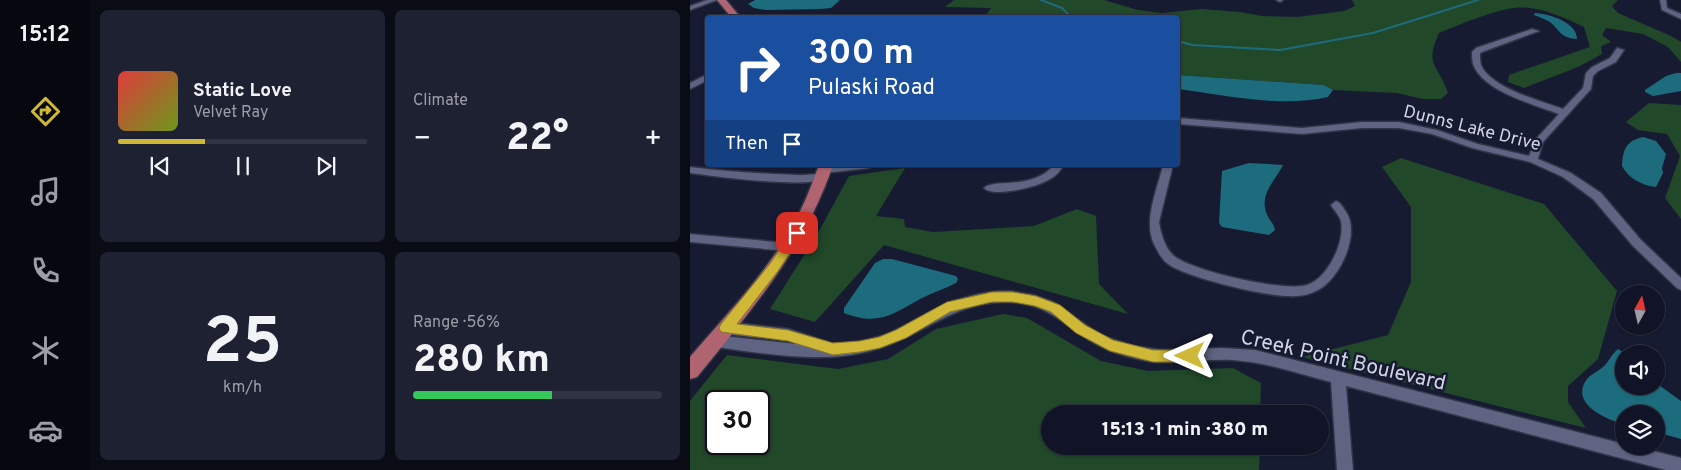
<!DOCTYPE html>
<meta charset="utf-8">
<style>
body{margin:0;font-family:Overpass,sans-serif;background:#1e2132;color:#f1f3f6;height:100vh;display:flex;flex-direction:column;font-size:19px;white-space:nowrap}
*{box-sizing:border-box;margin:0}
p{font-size:16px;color:#9c9ea7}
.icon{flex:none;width:28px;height:28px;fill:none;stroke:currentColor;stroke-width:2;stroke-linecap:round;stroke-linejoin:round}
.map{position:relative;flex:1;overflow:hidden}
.details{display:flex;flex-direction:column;gap:10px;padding:10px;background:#090b15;width:600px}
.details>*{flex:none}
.top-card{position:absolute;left:15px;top:15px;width:475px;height:152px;border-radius:5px;box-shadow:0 1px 4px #0004,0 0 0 1px #303343;background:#1a4fa0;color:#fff;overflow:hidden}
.needle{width:32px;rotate:8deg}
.controls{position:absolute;left:925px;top:285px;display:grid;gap:10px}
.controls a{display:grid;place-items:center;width:50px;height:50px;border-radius:50%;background:#111426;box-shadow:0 1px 4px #0004,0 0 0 1px #303343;font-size:25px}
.speed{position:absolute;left:15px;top:390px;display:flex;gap:10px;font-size:25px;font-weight:700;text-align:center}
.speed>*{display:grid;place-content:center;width:65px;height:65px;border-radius:50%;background:#111426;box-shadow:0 1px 4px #0004,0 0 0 1px #303343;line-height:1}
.speed .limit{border:2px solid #111;border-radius:8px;background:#fff;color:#111}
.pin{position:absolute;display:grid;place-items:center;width:42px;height:42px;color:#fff;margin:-21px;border-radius:10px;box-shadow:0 2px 8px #0006}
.me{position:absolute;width:55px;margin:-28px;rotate:270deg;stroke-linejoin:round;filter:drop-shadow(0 0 4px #0008)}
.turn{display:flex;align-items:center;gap:18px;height:105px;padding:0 20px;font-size:22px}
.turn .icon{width:65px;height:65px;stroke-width:2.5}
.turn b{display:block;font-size:35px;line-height:42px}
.then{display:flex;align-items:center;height:48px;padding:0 20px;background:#0003;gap:10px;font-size:19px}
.big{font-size:38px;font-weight:800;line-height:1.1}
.details .tile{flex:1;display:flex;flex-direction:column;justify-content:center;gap:8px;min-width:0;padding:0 18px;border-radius:8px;background:#1e2132}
.details .dial{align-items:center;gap:0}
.dial b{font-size:65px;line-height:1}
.song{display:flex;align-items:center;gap:15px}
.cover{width:60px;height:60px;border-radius:8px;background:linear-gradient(135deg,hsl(0 70% 55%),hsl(80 70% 35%))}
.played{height:5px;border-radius:2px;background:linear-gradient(90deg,#cfb837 35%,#303343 35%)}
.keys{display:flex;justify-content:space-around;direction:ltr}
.heat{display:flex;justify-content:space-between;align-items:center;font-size:28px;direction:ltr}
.charge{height:8px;border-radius:4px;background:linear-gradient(90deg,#34c759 56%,#303343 0)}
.details .tiles{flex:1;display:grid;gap:10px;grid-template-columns:repeat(2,1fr)}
.trip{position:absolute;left:351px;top:405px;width:288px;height:50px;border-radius:25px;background:#111426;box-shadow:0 1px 4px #0004,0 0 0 1px #303343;font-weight:800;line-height:50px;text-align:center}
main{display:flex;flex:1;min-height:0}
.tabs{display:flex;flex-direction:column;width:90px;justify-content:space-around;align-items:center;background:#07080f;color:#9c9ea7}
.tabs .icon{width:35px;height:35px}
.tabs .active{color:#cfb837}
.tabs b{font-size:22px;color:#f1f3f6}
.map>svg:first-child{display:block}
.green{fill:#214829;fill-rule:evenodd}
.water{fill:#1d6c7d}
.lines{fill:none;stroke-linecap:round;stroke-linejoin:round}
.stream{stroke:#1d6c7d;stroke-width:2}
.minor-casing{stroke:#313346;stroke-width:3}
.major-casing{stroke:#313346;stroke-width:3}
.minor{fill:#5e6481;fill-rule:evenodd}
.major{fill:#af6470;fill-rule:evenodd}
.route{fill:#cfb837;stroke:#877824}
.labels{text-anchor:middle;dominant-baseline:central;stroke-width:5;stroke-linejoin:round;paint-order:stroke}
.street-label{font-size:18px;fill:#d1d4e5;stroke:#171b32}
.near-street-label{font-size:21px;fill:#d1d4e5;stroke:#171b32}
</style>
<main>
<nav class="tabs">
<b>15:12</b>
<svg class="icon active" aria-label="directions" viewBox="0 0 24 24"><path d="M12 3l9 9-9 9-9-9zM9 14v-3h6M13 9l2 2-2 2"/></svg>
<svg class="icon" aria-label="music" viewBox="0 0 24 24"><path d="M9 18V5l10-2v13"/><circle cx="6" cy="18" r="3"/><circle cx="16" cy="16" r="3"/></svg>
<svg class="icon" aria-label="phone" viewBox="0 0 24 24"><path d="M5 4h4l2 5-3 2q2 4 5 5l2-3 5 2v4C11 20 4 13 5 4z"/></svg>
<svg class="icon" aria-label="climate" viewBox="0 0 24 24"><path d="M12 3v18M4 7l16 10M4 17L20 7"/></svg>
<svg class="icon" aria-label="car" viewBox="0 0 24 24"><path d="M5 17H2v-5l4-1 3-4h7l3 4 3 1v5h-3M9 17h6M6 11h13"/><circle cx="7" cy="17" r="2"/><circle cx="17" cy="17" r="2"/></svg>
</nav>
<section class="details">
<div class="tiles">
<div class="tile">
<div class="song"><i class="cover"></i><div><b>Static Love</b><p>Velvet Ray</p></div></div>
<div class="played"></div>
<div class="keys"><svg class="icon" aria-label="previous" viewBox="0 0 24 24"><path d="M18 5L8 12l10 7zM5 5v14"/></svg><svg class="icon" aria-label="pause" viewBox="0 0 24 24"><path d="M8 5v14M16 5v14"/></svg><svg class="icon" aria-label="next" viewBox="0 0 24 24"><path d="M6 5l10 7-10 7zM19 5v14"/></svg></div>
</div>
<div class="tile"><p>Climate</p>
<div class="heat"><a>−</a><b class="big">22°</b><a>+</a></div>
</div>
<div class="tile dial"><b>25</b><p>km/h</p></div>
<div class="tile"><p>Range · 56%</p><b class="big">280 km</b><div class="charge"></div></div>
</div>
</section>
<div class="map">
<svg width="991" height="470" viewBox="0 0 991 470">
<rect width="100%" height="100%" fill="#171b32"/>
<path class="green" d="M 264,0 L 414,0 L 448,10 L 472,13 L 512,9 L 550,12 L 572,16 L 607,17 L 654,11 L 665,6 L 662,0 L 928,0 L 922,6 L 928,13 L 981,36 L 991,42 L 991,62 L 978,47 L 953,34 L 916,28 L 912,35 L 921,42 L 911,46 L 912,54 L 888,67 L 834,88 L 818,82 L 819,75 L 900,47 L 894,27 C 873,17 847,5 823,8 C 803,11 768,25 749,33 C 734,67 748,63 758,93 L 751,99 L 733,99 L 707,93 L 643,90 L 634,85 L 488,75 L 488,18 L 294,18 L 301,8 L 255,7 Z
M 959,103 L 991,105 L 991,219 L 975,198 L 990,156 L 977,134 L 948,130 L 936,122 Z
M 711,158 L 854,204 L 927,291 L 908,359 L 878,386 L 878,402 L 896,428 L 612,357 L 698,335 L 721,282 L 721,207 L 692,167 Z
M 215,168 L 186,216 L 214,219 L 215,227 L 243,232 L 344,226 L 387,209 L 406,216 L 409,284 L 438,314 L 194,245 L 125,322 L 80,309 L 128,233 L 159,176 Z
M 313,314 L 337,318 L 411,361 L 458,371 L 543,368 L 571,383 L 570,414 L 360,414 L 360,446 L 570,446 L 569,470 L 0,470 L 0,401 L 37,355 L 148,369 L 198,359 L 246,329 ZM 69,401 L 69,444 L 26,444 L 26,401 Z"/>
<path class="water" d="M 65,0 L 150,0 L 141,8 L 130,9 L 76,10 L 64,8 L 58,4 Z
M 845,13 C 859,14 887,22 887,39 C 870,38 870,30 860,22 C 855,19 849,17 844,15 Z
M 986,73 L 991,73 L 991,91 L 963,96 L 955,92 L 955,90 L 976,76 Z
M 488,75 L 634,85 L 643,90 L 638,97 C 590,108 536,95 488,89 Z
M 953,137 L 966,141 L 976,154 L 972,168 L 973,173 L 966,187 C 953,186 938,178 932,166 C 933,149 936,141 953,137 Z
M 559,163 L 593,165 C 585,181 570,193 576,212 C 578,219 584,223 585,230 L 579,235 L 532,227 L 529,223 L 532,171 Z
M 193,259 L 202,259 L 266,276 L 268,279 L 266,283 C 254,289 242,293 230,299 C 202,315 187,326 154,313 L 154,308 L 185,263 Z
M 928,349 L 936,354 L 934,354 L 934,386 L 966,386 L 966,383 L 991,401 L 991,439 L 966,432 L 966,414 L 934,414 L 934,424 C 917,420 882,405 895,382 C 899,374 910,371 916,364 C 920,359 922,354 928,349 Z"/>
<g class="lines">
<path class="stream" d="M 351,0 L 372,8 L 382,18
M 488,41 L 502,45 L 590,50 L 683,33 L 788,0"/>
<g class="minor-casing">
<path id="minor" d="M 17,0 L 27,0 L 0,10 L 0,6 Z
M 586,0 L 593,0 L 590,2 Z
M 970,0 L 976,0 L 977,8 L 991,14 L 991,19 L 972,10 Z
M 842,29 L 849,31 L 792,52 L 790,53 C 790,56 790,61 791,65 C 801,88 851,101 873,109 L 893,88 L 896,73 L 902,67 L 920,58 L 927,48 L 934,50 L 926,62 L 908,71 L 903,76 L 901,89 L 853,142 L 848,159 L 881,173 L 911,193 L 951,240 L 991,278 L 991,290 L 987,288 L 943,246 L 903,199 L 873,177 L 840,162 L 782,148 L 742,134 L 709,128 L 672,128 L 612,134 L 488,124 L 488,118 L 612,128 L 672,122 L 709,122 L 747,130 L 788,144 L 839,156 L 846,139 L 869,114 C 845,105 792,91 783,64 C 782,61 782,55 782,52 L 786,48 Z
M 18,74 L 18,80 L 0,89 L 0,83 Z
M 151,165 L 184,165 L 179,168 L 135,173 L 130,170 L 135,167 Z
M 364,165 L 374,165 C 370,171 366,176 360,179 C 348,187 303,198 294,188 C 303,178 342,191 364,165 Z
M 473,165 L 483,165 L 469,222 C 471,234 475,248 484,256 C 502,271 595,292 617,285 C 638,278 655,242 651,221 C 649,215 644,210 641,205 L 646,201 C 651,203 653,207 656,212 C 671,233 650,279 628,290 C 619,295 609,297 599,296 C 574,296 498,278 478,264 C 471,259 467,250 463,242 C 454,218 467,190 473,165 Z
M 0,167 C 36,171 72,174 108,175 C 117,176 132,171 138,177 C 125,190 22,176 0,173 Z
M 0,234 L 97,243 L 101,244 L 103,247 L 101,250 L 97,251 L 0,242 Z
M 319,291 L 343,295 L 363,302 L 410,335 L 442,346 L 471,350 L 532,348 L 565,350 L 934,444 L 934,446 L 944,446 L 991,458 L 991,470 L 976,470 L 656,386 L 663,470 L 647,470 L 641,382 C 609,374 576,362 542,360 C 518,359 494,363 470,362 C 457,362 443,358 430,354 C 382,340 367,300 312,302 C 267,303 235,332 193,347 C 140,366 79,354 25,347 L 20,345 L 18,341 L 20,337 L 25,335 L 107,344 L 98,341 L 36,334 L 31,332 L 29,328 L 31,324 L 36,322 L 98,329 L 137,342 L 138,344 C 156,343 174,342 192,336 C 209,330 224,320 240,312 C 265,299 291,291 319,291 Z"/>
</g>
<g class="major-casing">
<path id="major" d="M 27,0 L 36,0 L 51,18 L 42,18 Z
M 129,165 L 143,165 C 114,250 62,309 7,377 L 0,379 L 0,357 C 37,314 78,272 105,221 C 115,203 122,184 129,165 Z"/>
</g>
<use href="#minor" class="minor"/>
<use href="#major" class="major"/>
</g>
<path class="route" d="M 107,228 L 111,230 L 112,233 L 111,236 L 88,271 L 47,324 L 98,330 L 143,343 L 170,341 L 189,337 L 206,330 L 257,302 L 302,292 L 323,292 L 346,296 L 370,305 L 395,325 L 423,340 L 463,350 L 500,350 L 505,351 L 507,356 L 505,360 L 500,362 L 463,362 L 420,351 L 386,333 L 361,312 L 345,306 L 323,302 L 302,302 L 260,312 L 216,338 L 190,348 L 170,352 L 143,355 L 98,341 L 31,332 L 29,328 L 31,324 L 79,265 L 103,230 Z"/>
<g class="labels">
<g class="street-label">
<text transform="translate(782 129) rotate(14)">Dunns Lake Drive</text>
</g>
<g class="near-street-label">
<text transform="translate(653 361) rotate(13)">Creek Point Boulevard</text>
</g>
</g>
</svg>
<div class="controls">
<a><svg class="needle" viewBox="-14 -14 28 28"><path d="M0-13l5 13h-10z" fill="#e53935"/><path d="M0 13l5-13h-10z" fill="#9c9ea7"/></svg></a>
<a><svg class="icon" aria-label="sound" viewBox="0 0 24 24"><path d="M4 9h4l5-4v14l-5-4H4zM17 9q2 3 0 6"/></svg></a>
<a><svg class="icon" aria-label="layers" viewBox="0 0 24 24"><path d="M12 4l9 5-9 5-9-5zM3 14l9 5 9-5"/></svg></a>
</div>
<div class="speed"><div class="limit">30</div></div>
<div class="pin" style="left:107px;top:233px;background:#d93025"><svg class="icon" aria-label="arrive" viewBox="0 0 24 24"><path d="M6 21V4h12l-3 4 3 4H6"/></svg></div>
<svg class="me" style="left:500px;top:356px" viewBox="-20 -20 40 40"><path d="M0-17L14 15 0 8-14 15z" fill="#cfb837" stroke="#fff" stroke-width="4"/></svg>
<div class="trip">15:13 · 1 min · 380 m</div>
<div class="top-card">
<div class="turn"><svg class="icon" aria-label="right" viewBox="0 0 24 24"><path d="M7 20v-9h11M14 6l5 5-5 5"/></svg><div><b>300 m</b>Pulaski Road</div></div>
<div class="then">Then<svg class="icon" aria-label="arrive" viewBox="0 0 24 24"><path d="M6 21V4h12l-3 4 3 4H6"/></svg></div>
</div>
</div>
</main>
